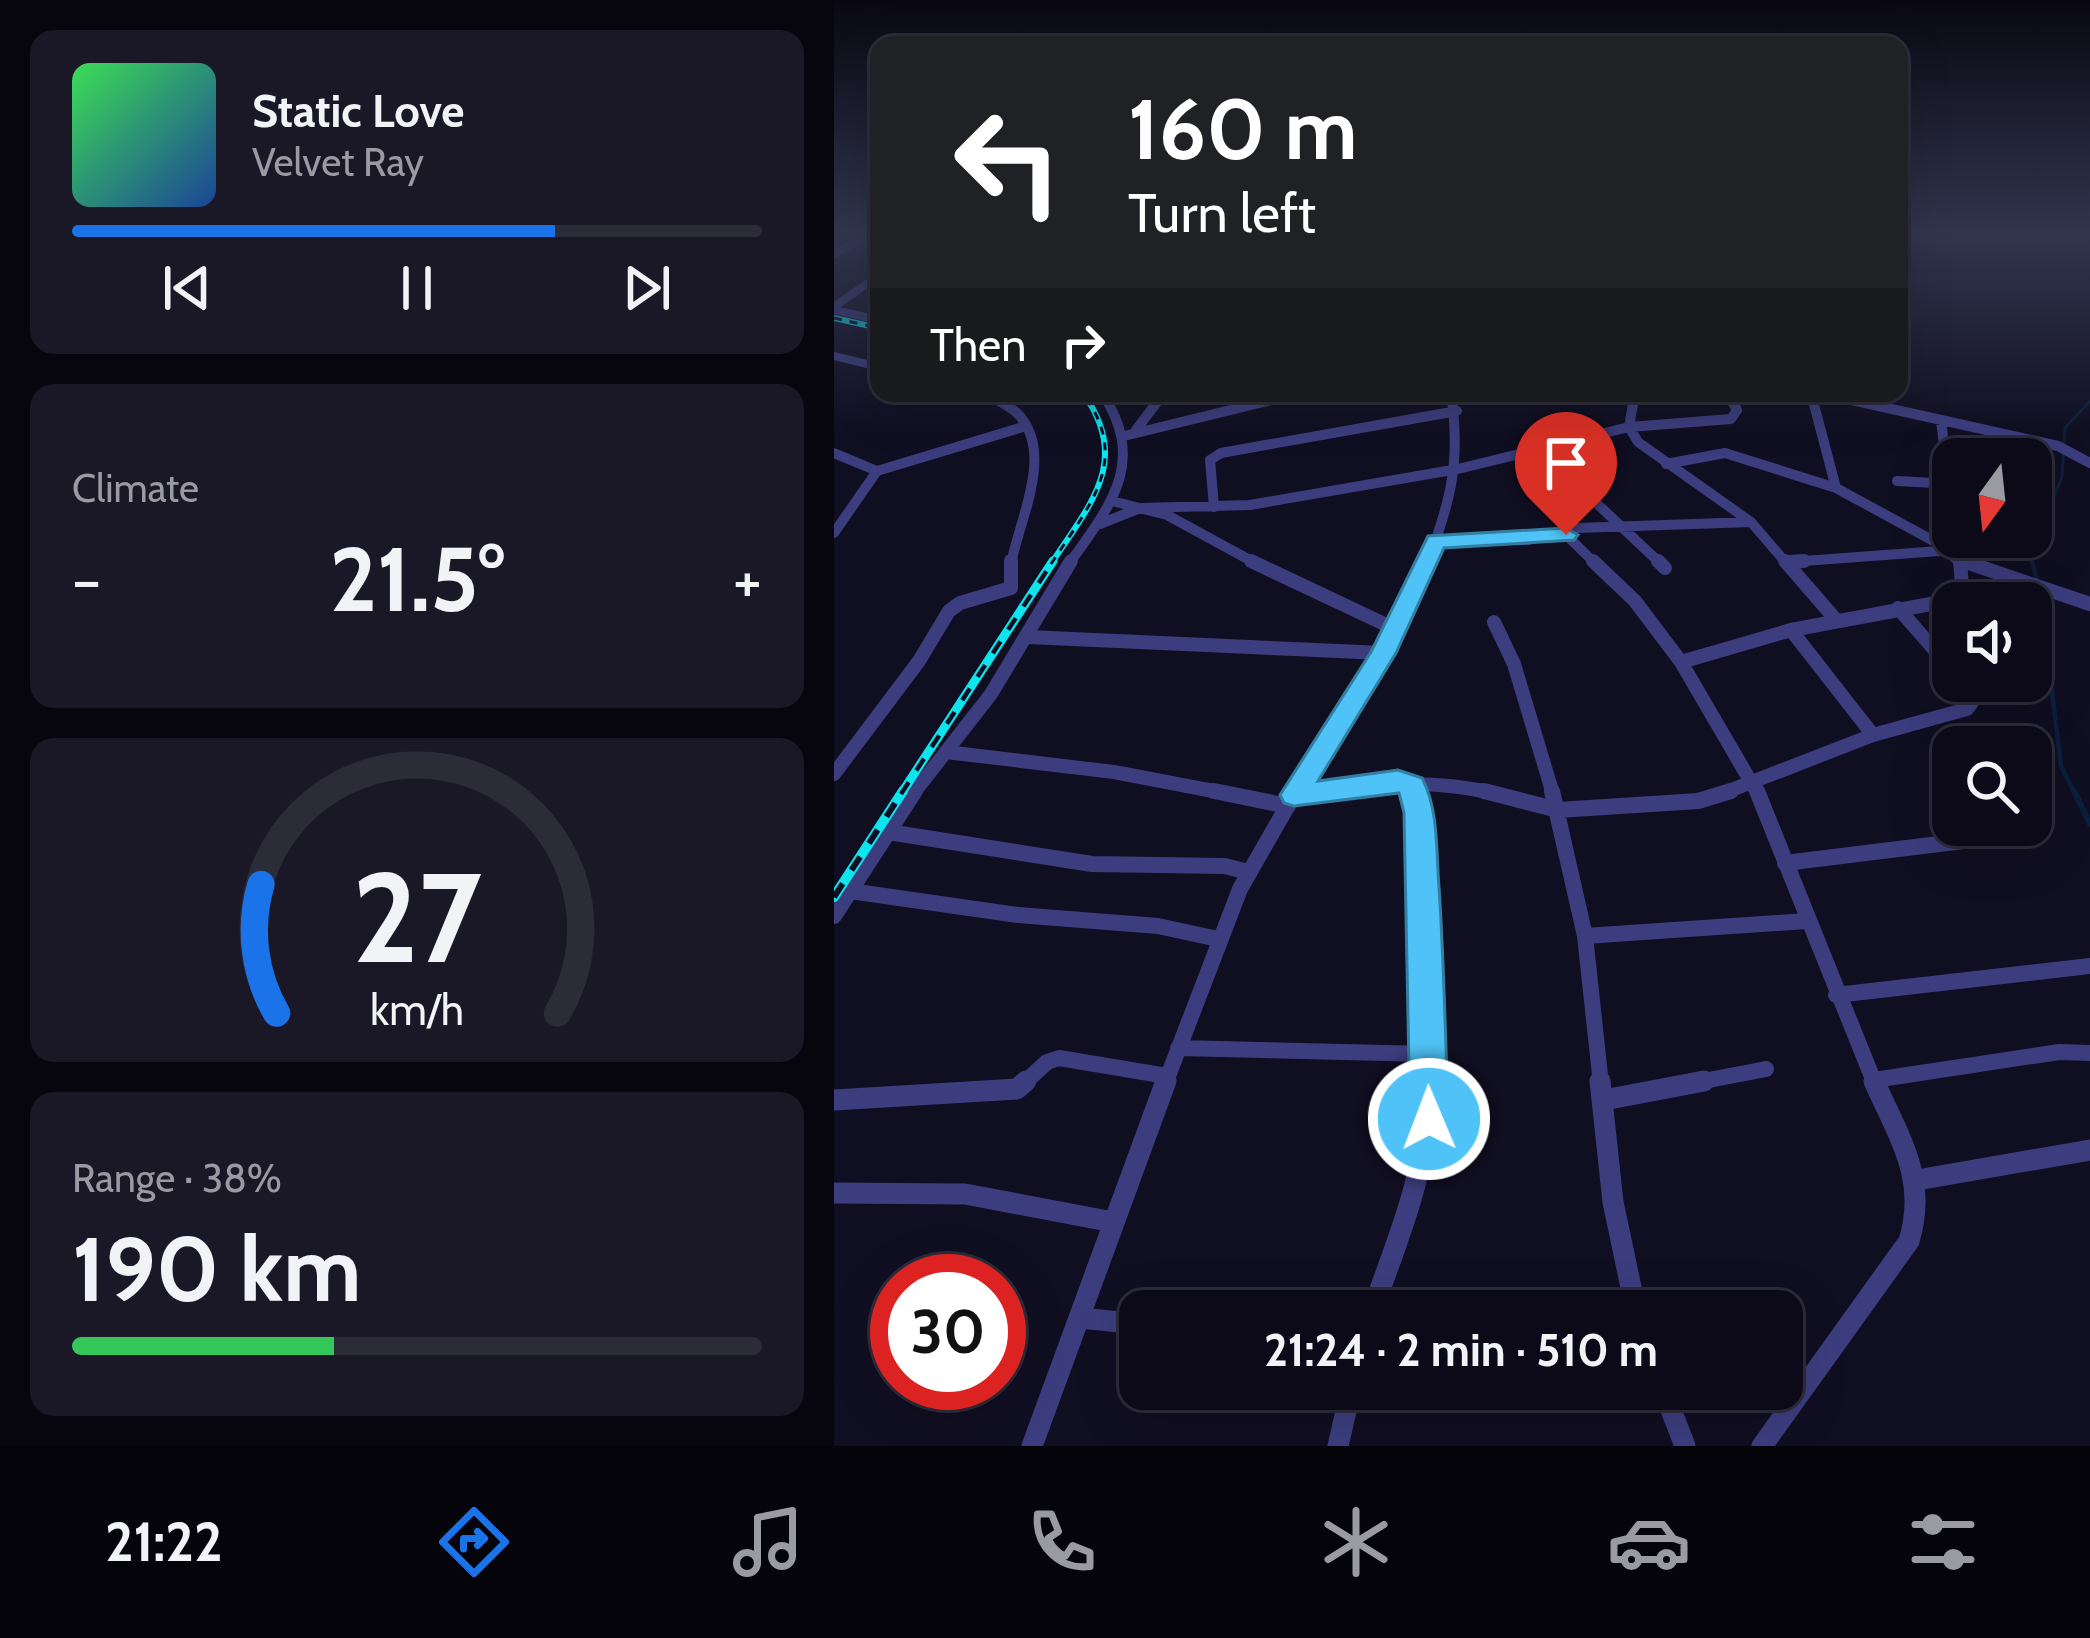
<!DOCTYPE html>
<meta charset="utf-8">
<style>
body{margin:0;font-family:Cabin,sans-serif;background:#1a1826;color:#f1f3f6;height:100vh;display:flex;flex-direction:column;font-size:45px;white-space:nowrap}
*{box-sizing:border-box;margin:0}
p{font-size:39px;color:#9a9aa2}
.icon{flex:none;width:66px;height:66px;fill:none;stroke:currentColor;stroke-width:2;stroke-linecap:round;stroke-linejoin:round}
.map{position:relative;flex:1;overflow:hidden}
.details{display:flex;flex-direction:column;gap:30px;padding:30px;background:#07060e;width:834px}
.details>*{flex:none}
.banner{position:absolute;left:36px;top:36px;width:1038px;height:366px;border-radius:24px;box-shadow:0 12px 48px #0002,0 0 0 3px #2c2b38;background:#202124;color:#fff;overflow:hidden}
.needle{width:78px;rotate:195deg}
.tools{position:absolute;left:1098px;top:438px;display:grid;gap:24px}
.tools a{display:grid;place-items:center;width:120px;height:120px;border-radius:24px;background:#0c0a19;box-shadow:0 12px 48px #0002,0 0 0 3px #2c2b38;font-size:60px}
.speed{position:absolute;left:36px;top:1254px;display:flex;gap:24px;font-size:60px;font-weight:700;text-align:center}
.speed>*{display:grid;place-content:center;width:156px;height:156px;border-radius:50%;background:#0c0a19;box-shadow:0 12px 48px #0002,0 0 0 3px #2c2b38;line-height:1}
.speed .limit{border:18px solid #d22;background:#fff;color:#111}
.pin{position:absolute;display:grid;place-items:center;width:102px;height:102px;color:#fff;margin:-123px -51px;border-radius:50% 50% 50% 0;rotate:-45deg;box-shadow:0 0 12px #0007}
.pin .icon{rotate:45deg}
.me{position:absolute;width:132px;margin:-66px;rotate:359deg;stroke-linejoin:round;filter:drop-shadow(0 0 9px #0008)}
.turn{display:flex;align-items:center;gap:42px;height:252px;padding:0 60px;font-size:54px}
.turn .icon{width:156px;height:156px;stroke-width:2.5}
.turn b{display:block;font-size:84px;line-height:102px}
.then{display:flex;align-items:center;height:114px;padding:0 60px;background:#0003;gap:24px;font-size:45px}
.big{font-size:90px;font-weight:700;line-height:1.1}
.details .widget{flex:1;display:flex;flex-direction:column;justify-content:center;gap:18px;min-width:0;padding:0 42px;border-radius:24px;background:#1a1826}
.details .dial{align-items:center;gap:0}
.dial svg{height:312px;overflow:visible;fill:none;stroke:#2c2b38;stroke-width:7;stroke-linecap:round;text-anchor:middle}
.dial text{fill:#f1f3f6;stroke:none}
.song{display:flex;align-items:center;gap:36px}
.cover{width:144px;height:144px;border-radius:18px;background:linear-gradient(135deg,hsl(130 70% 55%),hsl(220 70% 35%))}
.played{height:12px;border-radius:6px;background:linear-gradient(90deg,#1a73e8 70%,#2c2b38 70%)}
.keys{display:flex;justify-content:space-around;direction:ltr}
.heat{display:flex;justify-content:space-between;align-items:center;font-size:66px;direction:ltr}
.charge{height:18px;border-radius:9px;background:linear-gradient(90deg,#34c759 38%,#2c2b38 0)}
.trip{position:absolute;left:285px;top:1290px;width:684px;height:120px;border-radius:24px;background:#0c0a19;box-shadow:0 12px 48px #0002,0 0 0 3px #2c2b38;font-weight:700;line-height:120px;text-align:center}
.tabs{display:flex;height:192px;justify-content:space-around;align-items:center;background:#05040a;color:#9a9aa2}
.tabs .icon{width:84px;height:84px}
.tabs .active{color:#1a73e8}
.tabs b{font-size:54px;color:#f1f3f6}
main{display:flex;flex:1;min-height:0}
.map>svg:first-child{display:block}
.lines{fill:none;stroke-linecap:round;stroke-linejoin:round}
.stream-far2{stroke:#0c203d;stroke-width:3}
.stream-far1{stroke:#0c203d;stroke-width:4.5}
.stream{stroke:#0c203d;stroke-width:6}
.minor-far4{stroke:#3c3d7e;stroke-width:8}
.minor-far3{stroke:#3c3d7e;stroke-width:10}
.minor-far2{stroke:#3c3d7e;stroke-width:14}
.minor-far1{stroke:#3c3d7e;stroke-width:16}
.minor{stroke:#3c3d7e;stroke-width:21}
.rail-far2-casing{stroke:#0ce4ee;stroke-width:6}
.rail-far1-casing{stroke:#0ce4ee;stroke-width:9}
.rail-casing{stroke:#0ce4ee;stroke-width:10}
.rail-far2{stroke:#100e21;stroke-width:3;stroke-dasharray:8;stroke-linecap:butt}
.rail-far1{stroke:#100e21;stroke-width:4.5;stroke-dasharray:14;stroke-linecap:butt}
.rail{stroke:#100e21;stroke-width:6;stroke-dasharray:16;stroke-linecap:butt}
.route{fill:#4fc3f7;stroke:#337fa1;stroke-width:3}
</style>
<main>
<section class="details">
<div class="widget">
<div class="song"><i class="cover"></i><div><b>Static Love</b><p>Velvet Ray</p></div></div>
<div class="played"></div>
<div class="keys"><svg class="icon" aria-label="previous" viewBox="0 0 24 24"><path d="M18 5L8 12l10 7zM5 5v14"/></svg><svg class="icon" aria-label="pause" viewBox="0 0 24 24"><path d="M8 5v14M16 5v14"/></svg><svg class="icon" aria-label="next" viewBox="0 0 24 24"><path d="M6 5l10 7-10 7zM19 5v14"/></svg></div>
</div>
<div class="widget"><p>Climate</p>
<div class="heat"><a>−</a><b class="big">21.5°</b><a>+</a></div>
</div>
<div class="widget dial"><svg viewBox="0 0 100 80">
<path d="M14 69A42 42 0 1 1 86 69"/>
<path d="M14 69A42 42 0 0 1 10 36" stroke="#1a73e8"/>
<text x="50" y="56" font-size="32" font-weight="700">27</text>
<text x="50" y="72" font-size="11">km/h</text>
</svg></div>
<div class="widget"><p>Range · 38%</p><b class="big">190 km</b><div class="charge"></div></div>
</section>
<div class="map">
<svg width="1256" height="1446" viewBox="0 0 1256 1446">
<rect width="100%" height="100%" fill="#100e21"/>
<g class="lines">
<path class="stream-far2" d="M 1199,564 L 1196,554 L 1228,477 L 1231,428 L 1256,401"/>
<path class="stream-far1" d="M 1198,561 L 1203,581
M 1206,592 L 1227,766 L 1241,794"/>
<path class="stream" d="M 1240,791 L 1256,824"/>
<path class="minor-far4" d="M 0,254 L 28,238 L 45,235
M 0,307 L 45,275
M 0,310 L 45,320
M 0,356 L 45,367"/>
<path class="minor-far3" d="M 151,393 C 162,400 175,405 184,414 C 221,453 185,520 177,564
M 801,393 L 795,427 L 804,442 L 917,522 L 953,564
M 977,393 L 1002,488 L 1107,545 L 1127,564
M 986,393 L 1224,446 L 1256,463
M 302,430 L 330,393
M 290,436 L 466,393
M 705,449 L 827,564
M 0,453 L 43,471
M 832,464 L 891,453 L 1002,488
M 1063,481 L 1101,483 L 1114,476 L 1107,421
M 278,501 L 333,515 L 423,564
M 380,507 L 376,460 L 387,453 L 623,411
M 266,524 L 306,508 L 416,505 L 624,469 L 795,427 L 897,419 L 903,410 L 893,393
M 0,533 L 43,471 L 192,426
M 732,535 L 762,564
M 602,541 L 695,540 L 743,528 L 917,522
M 1126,560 L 1138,564
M 956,562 L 1119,550
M 235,564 C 276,506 314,462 268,393
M 593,564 C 617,501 627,461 617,393"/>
<path class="minor-far2" d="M 417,561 L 561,629
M 759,561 L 801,601 L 847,662 L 924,794
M 824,561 L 831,568
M 951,561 L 1003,621
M 1129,561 L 1256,604
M 956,562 L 970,561
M 1064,608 L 1119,671
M 660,622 L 680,664 L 719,794
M 957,630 L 1039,735
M 194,637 L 549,653
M 847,662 L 957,630 L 1129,598 L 1126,561
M 112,752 L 280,772 L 395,794
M 0,774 L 85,661 L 115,611 L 126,603 L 177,588 L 177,561
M 572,782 L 580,794
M 79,794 L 157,694 L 237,561
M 461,794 L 556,638 L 594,561
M 464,794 C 533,785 594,777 662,794
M 887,794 L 1039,735 L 1133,709 L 1139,701 L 1127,681"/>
<path class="minor-far1" d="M 380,791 L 454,806
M 579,791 L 585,813 L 594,1084
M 650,791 L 724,810 L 864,801 L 897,791
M 718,791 L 751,936 L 767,1084
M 923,791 L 1041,1084
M 460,795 L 486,791
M 54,832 L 258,864 L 391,866 L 414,872
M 951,863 L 1186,834
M 16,891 L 184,915 L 324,926 L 384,939
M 0,916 L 81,791
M 751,936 L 973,921
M 1002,995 L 1256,966
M 344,1048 L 594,1054
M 1040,1080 L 1225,1052 L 1256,1053
M 189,1084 L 213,1062 L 225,1058 L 333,1076
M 331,1084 L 406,889 L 462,791
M 854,1084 L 932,1069"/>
<path class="minor" d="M 766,1081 L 779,1202 L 802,1311
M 0,1100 L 183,1089 L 192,1081
M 770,1100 L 870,1081
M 1083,1180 L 1256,1150
M 0,1193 L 131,1194 L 279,1222
M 538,1311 C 566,1234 596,1164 594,1081
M 246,1318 L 306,1324
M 829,1389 L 851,1446
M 198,1446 L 332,1081
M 504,1446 L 517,1389
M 928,1446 L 1075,1241 C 1094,1178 1065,1138 1040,1081"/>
<g class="rail-far2-casing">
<path id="rail-far2" d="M 0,318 L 45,328
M 217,564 C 256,504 298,461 249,393"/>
</g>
<g class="rail-far1-casing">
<path id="rail-far1" d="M 67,794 L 219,561"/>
</g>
<g class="rail-casing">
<path id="rail" d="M 0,897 L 69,791"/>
</g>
<use href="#rail-far2" class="rail-far2"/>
<use href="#rail-far1" class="rail-far1"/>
<use href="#rail" class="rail"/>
</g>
<linearGradient id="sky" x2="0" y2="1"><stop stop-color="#090812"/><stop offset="0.54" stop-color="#31364e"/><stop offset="1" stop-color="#31364e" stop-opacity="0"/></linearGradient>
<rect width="1256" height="435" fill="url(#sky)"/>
<path class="route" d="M 732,528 L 744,535 L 740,540 L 610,548 L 562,653 L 484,781 L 564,770 L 588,778 C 605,810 602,852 605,887 C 610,964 612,1041 614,1119 L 608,1132 L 595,1137 L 582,1132 L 576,1119 L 570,813 L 565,793 L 460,806 L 450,803 L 446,795 L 537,652 L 594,536 Z"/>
</svg>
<div class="tools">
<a><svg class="needle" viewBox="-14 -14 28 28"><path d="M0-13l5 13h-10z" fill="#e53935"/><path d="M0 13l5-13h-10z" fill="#9a9aa2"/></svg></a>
<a><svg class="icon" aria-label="sound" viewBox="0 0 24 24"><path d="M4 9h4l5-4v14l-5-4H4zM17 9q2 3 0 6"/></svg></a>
<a><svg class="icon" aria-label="search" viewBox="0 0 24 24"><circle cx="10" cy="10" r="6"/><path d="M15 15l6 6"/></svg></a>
</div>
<div class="speed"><div class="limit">30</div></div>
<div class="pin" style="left:732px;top:535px;background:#d93025"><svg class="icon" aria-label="arrive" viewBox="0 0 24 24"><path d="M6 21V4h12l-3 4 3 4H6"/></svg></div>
<svg class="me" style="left:595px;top:1119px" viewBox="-20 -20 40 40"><circle r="17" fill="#4fc3f7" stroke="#fff" stroke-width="3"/><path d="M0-11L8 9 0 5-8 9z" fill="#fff"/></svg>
<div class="trip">21:24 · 2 min · 510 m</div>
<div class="banner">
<div class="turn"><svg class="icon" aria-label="left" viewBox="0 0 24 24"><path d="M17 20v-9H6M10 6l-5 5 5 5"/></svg><div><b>160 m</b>Turn left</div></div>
<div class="then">Then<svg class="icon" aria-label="right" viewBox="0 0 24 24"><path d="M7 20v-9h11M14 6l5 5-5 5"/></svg></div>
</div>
</div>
</main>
<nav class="tabs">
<b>21:22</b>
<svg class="icon active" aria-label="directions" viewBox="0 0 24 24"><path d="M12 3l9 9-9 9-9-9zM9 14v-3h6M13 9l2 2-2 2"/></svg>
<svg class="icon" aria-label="music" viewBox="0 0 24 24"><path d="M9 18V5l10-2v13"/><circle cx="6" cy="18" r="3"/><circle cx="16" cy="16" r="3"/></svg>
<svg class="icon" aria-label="phone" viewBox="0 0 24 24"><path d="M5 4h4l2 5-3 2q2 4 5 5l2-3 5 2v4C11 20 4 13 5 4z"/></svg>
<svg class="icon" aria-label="climate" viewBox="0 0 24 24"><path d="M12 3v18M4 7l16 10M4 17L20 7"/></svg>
<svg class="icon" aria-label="car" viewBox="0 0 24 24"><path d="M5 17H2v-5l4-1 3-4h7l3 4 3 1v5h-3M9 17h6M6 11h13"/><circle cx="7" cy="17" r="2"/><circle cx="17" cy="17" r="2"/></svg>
<svg class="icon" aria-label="filters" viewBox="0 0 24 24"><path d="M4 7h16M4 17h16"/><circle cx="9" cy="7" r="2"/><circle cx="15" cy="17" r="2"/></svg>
</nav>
